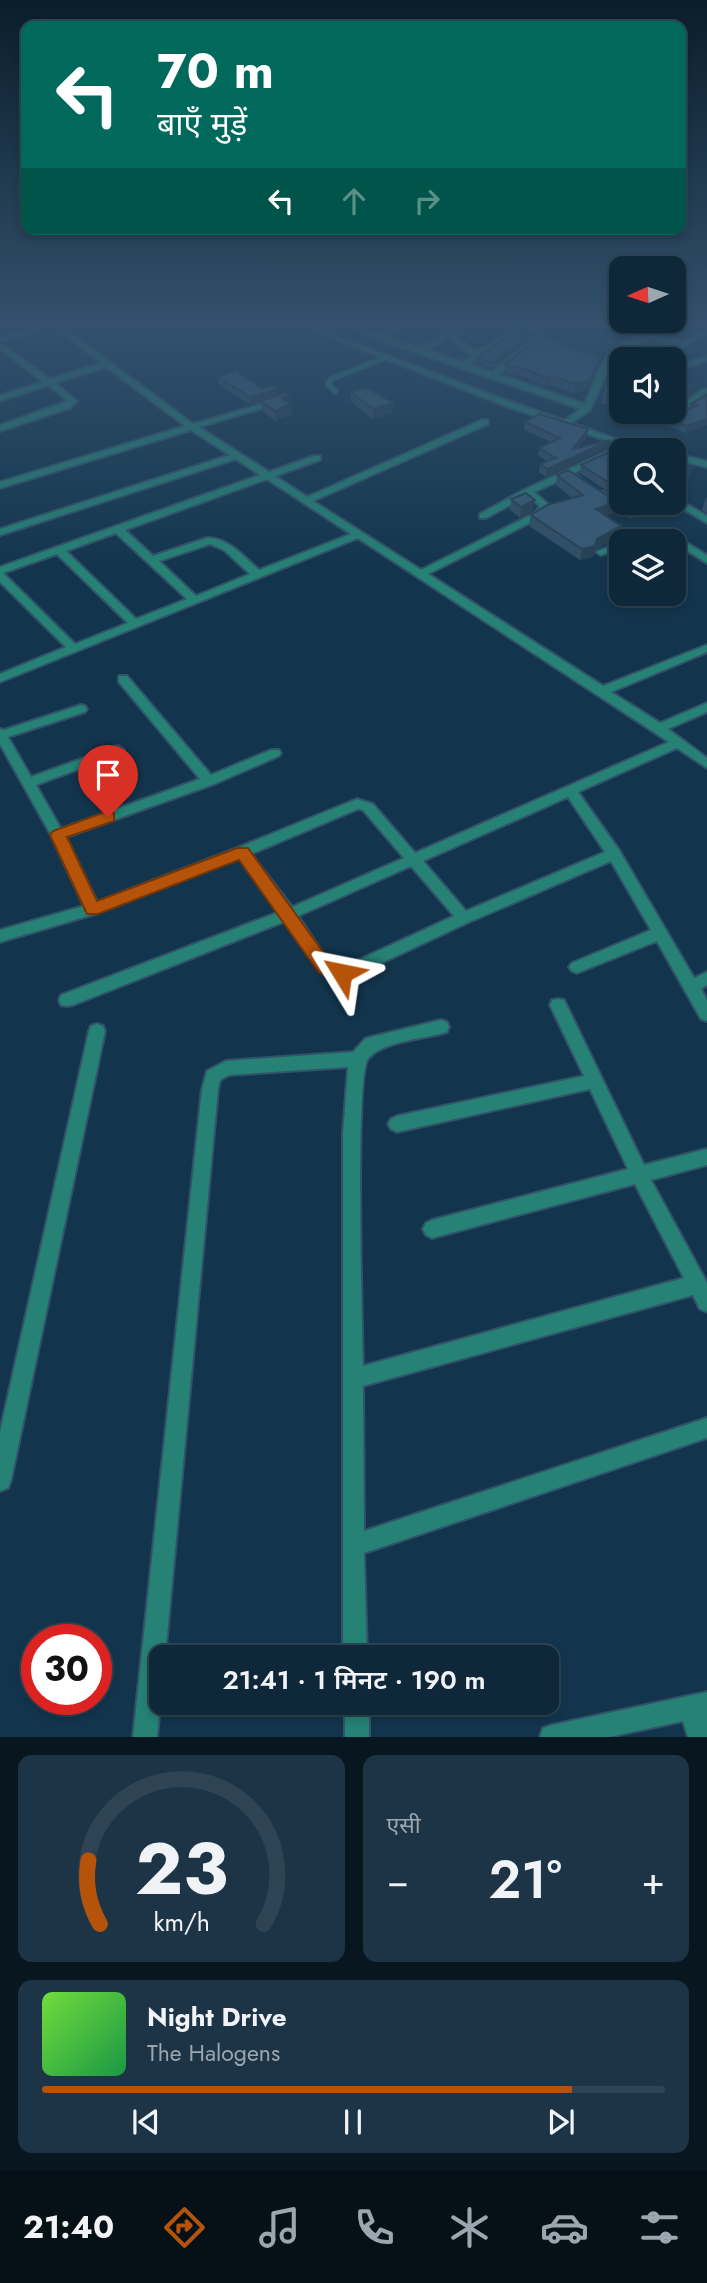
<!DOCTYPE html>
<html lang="hi">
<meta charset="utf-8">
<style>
body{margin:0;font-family:Jost,"Noto Sans Devanagari",sans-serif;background:#1c3445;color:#f1f3f6;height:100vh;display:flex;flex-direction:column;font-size:26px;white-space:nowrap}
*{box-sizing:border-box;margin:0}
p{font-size:23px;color:#9ba6af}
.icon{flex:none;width:38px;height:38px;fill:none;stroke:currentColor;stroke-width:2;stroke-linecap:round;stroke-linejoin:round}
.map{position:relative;height:1737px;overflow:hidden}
.sheet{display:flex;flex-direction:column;gap:18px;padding:18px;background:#081620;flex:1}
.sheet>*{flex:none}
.hud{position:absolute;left:21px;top:21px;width:665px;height:214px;border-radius:14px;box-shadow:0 4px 10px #0003,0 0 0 2px #2e4454;background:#00695c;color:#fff;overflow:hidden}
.needle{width:46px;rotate:267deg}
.buttons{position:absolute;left:609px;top:256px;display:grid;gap:14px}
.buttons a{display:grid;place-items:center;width:77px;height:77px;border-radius:14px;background:#0e283a;box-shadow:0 4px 10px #0003,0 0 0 2px #2e4454;font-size:35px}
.speed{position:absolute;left:21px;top:1624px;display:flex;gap:14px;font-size:35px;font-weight:700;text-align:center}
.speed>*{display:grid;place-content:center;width:91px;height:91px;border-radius:50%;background:#0e283a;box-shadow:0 4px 10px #0003,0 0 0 2px #2e4454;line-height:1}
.speed .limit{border:10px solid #d22;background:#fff;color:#111}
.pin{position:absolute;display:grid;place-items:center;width:60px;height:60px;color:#fff;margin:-72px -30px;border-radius:50% 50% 50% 0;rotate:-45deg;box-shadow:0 0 7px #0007}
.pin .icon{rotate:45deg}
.me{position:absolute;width:77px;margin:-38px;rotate:305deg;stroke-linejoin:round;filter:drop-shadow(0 0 5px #0008)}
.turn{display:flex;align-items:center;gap:24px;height:147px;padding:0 21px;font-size:32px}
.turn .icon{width:91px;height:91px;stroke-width:2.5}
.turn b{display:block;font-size:49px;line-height:60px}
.lanes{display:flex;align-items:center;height:66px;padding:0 21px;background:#0003;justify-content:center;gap:35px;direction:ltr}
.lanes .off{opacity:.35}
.big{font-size:52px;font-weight:600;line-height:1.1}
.sheet .card{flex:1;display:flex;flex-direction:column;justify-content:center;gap:10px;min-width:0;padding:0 24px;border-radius:14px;background:#1c3445}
.sheet .dial{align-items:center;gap:0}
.dial svg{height:182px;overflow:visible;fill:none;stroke:#2e4454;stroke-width:7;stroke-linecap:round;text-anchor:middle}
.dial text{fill:#f1f3f6;stroke:none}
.song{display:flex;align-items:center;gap:21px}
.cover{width:84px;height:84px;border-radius:10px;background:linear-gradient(135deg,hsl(100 70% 55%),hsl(140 70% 35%))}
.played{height:7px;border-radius:4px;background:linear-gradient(90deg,#b45309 85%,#2e4454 85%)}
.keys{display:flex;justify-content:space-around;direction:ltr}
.heat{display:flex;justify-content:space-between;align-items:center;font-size:38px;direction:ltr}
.sheet .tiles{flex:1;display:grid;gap:18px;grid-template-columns:1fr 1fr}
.card:last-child{grid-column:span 2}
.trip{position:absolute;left:149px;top:1645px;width:410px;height:70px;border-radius:14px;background:#0e283a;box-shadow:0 4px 10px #0003,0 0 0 2px #2e4454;font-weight:600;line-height:70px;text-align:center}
.menu{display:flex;height:112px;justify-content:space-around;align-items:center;background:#061017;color:#9ba6af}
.menu .icon{width:49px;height:49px}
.menu .active{color:#b45309}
.menu b{font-size:32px;color:#f1f3f6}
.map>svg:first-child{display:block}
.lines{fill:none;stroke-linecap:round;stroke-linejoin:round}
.service-casing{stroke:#325269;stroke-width:7}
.minor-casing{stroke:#325269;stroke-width:4}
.tertiary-casing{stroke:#325269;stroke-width:4}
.service{stroke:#258275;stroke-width:5}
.minor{fill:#258275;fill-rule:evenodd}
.tertiary{fill:#258275;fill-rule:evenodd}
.wall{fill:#304e65}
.shaded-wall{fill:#274052}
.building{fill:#385b75;stroke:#274052;stroke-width:2}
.route{fill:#b45309;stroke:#753606;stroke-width:2}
</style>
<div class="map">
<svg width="707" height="1737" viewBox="0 0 707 1737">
<rect width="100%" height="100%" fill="#12354d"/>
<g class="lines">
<g class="service-casing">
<path id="service" d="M 335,391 L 328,384 L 331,379 L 387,357"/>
</g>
<g class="minor-casing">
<path id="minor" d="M 38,327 L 49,327 L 0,342 L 0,338 Z
M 55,327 L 63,327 L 193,424 L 283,398 L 283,402 L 199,427 L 269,472 L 314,456 L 320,456 L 320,460 L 275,476 L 307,497 L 482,420 L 488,420 L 488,424 L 313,501 L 421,570 L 535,513 L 540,506 L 527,496 L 486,518 L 480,518 L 480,514 L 524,490 L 625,443 L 631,443 L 631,447 L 574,473 L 580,478 L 578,480 L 572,480 L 567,477 L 534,492 L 550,506 L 541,517 L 428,574 L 603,686 L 707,645 L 707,652 L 611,692 L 660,723 L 707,703 L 707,712 L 668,729 L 707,758 L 707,768 L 677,748 L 578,792 L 619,850 L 694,978 L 707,972 L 707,985 L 701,989 L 707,1000 L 707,1021 L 701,1019 L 657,941 L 577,973 L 572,971 L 569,967 L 572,963 L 651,930 L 611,861 L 469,922 L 360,973 L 336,979 L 320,972 L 286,921 L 73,1005 L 67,1006 L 61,1005 L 59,1000 L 61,995 L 279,912 L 239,858 L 98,913 L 0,942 L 0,930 L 84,906 L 51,835 L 0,744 L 0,729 L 4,730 L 81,705 L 85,706 L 87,709 L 85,712 L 8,737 L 31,777 L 114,747 L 118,746 L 124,750 L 122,753 L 36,785 L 61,829 L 200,779 L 119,682 L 119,676 L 127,676 L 211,775 L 271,750 L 279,750 L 281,753 L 279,756 L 214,784 L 66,837 L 97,902 L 237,848 L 357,799 L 373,804 L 415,853 L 669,742 L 358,538 L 0,682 L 0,674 L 66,647 L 0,582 L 0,567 L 260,475 L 236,459 L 0,535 L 0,529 L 230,455 L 191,430 L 0,488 L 0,482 L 185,426 L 106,367 L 55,383 L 77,401 L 70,408 L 0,431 L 0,425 L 68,401 L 48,385 L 0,401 L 0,395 L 43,382 L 0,349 L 0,343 L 50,379 L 101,363 ZM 267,479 L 351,534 L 259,570 C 245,558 228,537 207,538 L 153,556 L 125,530 ZM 116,533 L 187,599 L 136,619 L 66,551 ZM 210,544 L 224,550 L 250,574 L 196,596 L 159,561 ZM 57,554 L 128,623 L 75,644 L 3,573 ZM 568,797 L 605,852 L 466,911 L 423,861 ZM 358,809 L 363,810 L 404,858 L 292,907 L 251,854 ZM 411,866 L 454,916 L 352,963 L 337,967 L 330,964 L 298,916 Z
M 350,327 L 359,327 L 381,334 L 394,327 L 402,327 L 388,337 L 420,348 L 444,334 L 437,327 L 444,327 L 449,331 L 456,327 L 464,327 L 454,334 L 477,352 L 515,327 L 522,327 L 470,364 L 492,372 L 538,335 L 528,327 L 537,327 L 544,330 L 545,338 L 499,374 L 585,404 C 591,391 599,364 609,354 C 616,345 652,327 662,327 L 652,334 L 682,341 L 707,329 L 707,334 L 683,346 L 647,338 L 615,356 L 590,410 L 565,427 L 561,424 L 562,422 L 581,409 L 378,340 ZM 449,338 L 472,356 L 463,362 L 427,350 Z
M 707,356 L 707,361 L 674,371 L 674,366 Z
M 704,389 L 707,389 L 707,395 L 665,422 L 659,422 L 659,418 L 674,411 L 674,409 Z
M 598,492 L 604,492 L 638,514 L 630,516 L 598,496 Z
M 674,497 L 707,516 L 707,523 L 671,502 L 674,502 Z
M 665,530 L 707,555 L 707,563 L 663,536 L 647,541 L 629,541 Z
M 621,542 L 621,548 L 601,555 L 596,552 Z
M 558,999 L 564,1000 L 644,1165 L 707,1149 L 707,1165 L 651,1180 L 707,1283 L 707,1312 L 700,1309 L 693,1295 L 363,1386 L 364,1531 L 707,1418 L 707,1438 L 364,1553 L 367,1657 L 343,1657 L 343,1134 L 348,1067 L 229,1075 L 220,1080 L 218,1089 L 165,1657 L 161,1657 L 161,1696 L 157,1737 L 133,1737 L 202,1089 L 207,1071 L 226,1061 L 353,1052 L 365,1039 L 371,1037 L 441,1020 L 447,1022 L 449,1027 L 447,1032 C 425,1039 381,1041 368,1059 C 355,1075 362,1327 363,1366 L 684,1278 L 635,1184 L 432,1238 L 426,1235 L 423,1229 L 426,1223 L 432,1220 L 628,1169 L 590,1089 L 397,1132 L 391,1129 L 388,1124 L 391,1119 L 397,1116 L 584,1076 L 550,1005 L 552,1000 Z
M 97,1024 L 103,1026 L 105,1031 L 11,1480 L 8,1488 L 0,1491 L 0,1432 L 89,1031 L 91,1026 Z
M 707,1692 L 707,1737 L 688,1737 L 683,1721 L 609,1737 L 540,1737 L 543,1728 L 552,1725 Z
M 345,1703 L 369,1703 L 369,1737 L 345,1737 Z"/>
</g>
<g class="tertiary-casing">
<path id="tertiary" d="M 303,327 L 312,327 L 506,400 L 647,450 L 634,450 L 500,404 Z
M 674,454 L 707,461 L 707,467 L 674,460 Z"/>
</g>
<use href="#service" class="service"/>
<use href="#minor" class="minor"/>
<use href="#tertiary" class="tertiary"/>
</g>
<path class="wall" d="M 528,336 L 527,341 L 493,368 L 476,363 L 476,358 Z
M 600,358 L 598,366 L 589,388 L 575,393 L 550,385 L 545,387 L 525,377 L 504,373 L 505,364 Z
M 621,363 L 621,405 L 619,407 L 601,403 L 603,394 Z
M 218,377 L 262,389 L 277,389 L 277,395 L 289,402 L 292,414 L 276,421 L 262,411 L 261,402 L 250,405 L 219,384 Z
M 351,392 L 393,413 L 373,419 L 351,402 Z
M 707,394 L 707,425 L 685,433 L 665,425 L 666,418 L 690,409 L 691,404 Z
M 525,422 L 588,429 L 587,437 L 578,448 L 609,447 L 546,477 L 539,472 L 540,464 L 547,461 L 538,455 L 539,448 L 551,442 L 524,430 Z
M 621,451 L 621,500 L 580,473 L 581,465 Z
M 557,475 L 615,512 L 605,516 L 619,537 L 595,550 L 593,557 L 580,560 L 529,526 L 531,515 L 572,498 L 556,485 Z
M 707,498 L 707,513 L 702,510 L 705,499 Z
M 511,499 L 533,511 L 520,518 L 510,510 Z"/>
<path class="shaded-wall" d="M 528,336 L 527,341 L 493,368 L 493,363 Z
M 600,358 L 598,366 L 589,388 L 575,393 L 576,384 Z
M 551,376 L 550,385 L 545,387 L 546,378 Z
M 693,386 L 691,395 L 674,406 L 674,398 Z
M 277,389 L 278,397 L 250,405 L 250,397 Z
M 289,395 L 289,405 L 291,404 L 292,414 L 276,421 L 275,411 L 281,398 Z
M 393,403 L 393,413 L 373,419 L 373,409 Z
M 707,419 L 707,425 L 685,433 L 687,426 Z
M 588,429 L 587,437 L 571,457 L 573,449 Z
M 611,440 L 609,447 L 546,477 L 547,469 Z
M 692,468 L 689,478 L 674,483 L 674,473 Z
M 535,500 L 533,511 L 520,518 L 521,507 Z
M 617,502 L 615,512 L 594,519 L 596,509 Z
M 621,526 L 619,537 L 595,550 L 593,557 L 580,560 L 582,549 L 597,539 Z"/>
<path class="building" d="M 514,331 L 528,336 L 493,363 L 476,358 Z
M 541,336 L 600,358 L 590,380 L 576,384 L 551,376 L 546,378 L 526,369 L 505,364 Z
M 614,361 L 621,363 L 621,399 L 603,394 Z
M 236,371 L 262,389 L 273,386 L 277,389 L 250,397 L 218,377 Z
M 674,378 L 693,386 L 674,398 Z
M 367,388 L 393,403 L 373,409 L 351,392 Z
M 285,393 L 289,395 L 281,398 L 291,404 L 275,411 L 261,401 Z
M 707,394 L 707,419 L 687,426 L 666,418 L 698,405 L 691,404 Z
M 539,414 L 588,429 L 573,449 L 611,440 L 547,469 L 540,464 L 556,458 L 539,448 L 560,438 L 525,422 Z
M 636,442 L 644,442 L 659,450 L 638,450 L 633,446 Z
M 618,448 L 621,451 L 621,490 L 581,465 Z
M 674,458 L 692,468 L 674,473 Z
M 568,470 L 617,502 L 596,509 L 621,526 L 597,539 L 595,546 L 582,549 L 531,515 L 547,505 L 583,495 L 557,475 Z
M 526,493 L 535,500 L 521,507 L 511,499 Z"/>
<linearGradient id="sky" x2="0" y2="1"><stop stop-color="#0a1d2a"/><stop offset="0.57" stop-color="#33516d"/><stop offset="1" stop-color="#33516d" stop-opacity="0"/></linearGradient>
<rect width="707" height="570" fill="url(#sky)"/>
<path class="route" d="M 108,811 L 114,813 L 114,821 L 67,837 L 97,901 L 237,848 L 248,848 L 331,963 L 349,968 L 351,973 L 349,978 L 342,980 L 319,973 L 239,860 L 98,914 L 87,914 L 50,835 L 53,831 Z"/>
</svg>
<div class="buttons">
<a><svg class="needle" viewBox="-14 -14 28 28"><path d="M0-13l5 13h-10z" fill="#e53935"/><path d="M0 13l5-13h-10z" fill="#9ba6af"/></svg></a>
<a><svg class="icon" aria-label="sound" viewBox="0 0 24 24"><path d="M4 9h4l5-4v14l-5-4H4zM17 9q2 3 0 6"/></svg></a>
<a><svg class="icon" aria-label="search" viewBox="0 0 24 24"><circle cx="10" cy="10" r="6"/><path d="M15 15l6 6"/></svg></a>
<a><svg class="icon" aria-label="layers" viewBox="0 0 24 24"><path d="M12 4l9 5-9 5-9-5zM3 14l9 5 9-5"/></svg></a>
</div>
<div class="speed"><div class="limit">30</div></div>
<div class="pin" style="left:108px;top:817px;background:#d93025"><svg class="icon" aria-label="arrive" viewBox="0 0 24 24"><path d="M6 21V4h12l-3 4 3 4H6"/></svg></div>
<svg class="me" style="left:342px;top:973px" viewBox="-20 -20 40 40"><path d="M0-17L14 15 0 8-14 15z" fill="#b45309" stroke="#fff" stroke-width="4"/></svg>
<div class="trip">21:41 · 1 मिनट · 190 m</div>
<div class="hud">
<div class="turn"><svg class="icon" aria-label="left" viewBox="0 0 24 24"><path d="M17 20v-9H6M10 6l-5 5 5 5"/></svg><div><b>70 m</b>बाएँ मुड़ें</div></div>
<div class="lanes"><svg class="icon" aria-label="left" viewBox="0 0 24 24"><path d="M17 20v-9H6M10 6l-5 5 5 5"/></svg><svg class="icon off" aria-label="ahead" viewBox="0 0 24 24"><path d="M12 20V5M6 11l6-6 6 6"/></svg><svg class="icon off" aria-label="right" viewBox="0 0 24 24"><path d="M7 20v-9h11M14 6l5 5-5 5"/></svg></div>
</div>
</div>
<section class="sheet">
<div class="tiles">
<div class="card dial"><svg viewBox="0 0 100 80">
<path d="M14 69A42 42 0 1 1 86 69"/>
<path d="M14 69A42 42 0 0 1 9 41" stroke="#b45309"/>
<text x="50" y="56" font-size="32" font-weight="700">23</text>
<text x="50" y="72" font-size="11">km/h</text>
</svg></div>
<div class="card"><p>एसी</p>
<div class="heat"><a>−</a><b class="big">21°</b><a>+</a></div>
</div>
<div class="card">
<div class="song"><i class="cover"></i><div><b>Night Drive</b><p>The Halogens</p></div></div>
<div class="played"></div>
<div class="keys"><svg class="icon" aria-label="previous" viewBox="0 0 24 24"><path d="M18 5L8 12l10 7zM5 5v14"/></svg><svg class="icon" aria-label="pause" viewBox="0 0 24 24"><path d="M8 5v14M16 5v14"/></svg><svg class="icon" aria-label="next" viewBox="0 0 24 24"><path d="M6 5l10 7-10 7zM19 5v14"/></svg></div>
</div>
</div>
</section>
<nav class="menu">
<b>21:40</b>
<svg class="icon active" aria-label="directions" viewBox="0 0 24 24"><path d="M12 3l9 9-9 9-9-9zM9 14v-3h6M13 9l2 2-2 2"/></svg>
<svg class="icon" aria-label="music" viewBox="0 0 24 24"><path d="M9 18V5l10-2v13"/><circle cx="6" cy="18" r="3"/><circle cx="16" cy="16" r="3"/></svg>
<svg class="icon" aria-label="phone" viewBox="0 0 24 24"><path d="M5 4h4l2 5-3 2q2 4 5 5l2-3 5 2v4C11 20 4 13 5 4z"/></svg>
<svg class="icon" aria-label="climate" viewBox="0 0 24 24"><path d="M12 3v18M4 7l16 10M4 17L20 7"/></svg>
<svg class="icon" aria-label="car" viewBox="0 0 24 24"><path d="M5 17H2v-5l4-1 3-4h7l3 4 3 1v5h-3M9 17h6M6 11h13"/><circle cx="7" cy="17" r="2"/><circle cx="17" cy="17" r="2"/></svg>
<svg class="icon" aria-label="filters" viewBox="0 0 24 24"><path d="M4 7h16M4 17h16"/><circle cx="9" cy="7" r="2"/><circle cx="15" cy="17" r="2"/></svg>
</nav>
